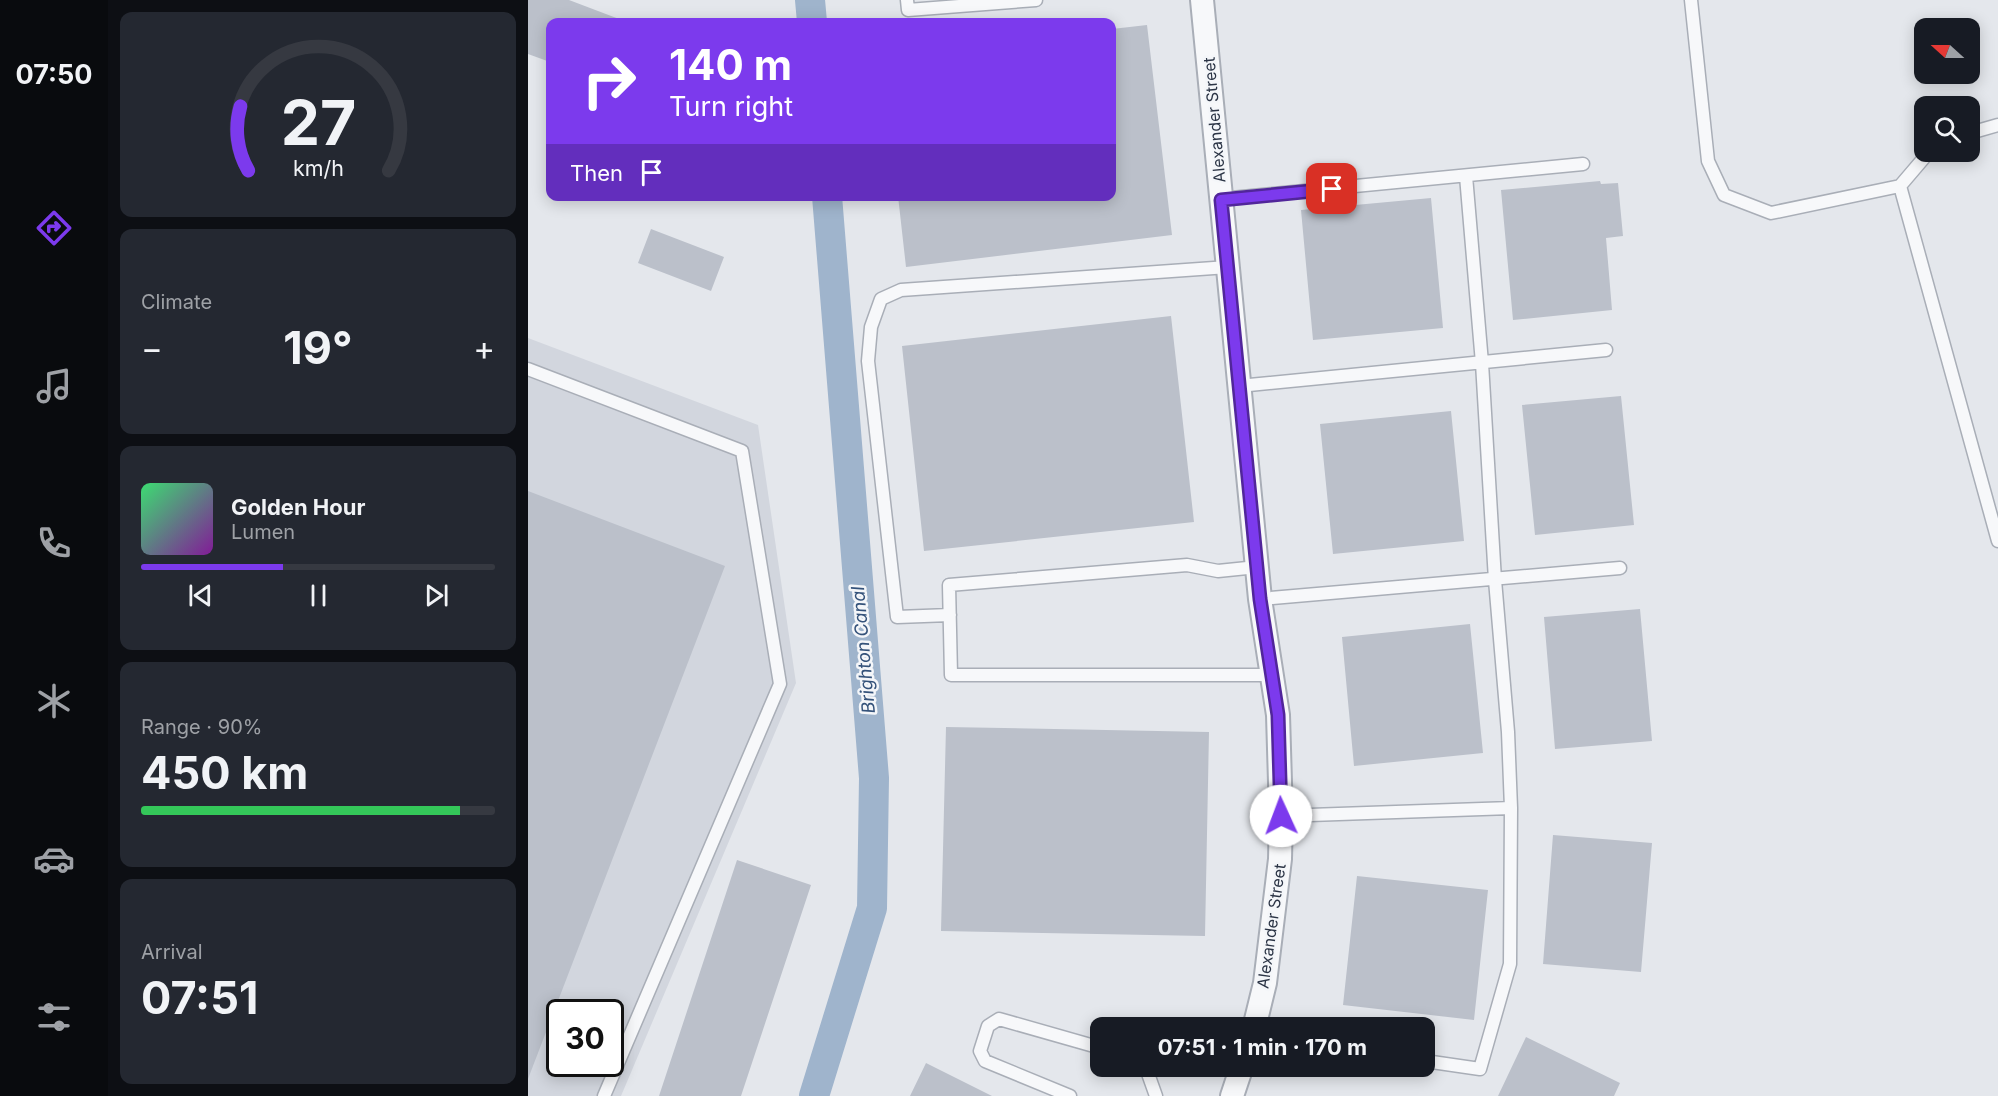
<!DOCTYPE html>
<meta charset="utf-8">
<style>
body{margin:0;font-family:Inter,sans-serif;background:#242831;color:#f1f3f6;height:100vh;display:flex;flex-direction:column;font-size:22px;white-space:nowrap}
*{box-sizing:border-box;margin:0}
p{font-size:20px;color:#9ea1a6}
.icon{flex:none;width:33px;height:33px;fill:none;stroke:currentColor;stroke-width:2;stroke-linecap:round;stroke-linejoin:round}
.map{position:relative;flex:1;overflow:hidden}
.sheet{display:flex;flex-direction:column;gap:12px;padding:12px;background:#0d0f14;width:420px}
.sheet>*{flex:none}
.top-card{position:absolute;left:18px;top:18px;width:570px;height:183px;border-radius:12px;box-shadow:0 3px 15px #0003;background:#7c3aed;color:#fff;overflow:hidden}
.needle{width:39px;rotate:291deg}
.tools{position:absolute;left:1386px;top:18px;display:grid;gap:12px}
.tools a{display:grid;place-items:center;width:66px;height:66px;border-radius:12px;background:#171b24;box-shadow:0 3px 15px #0003;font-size:30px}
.speed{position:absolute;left:18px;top:999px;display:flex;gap:12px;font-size:30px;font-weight:700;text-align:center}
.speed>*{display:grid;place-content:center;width:78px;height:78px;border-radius:50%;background:#171b24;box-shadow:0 3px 15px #0003;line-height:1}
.speed .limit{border:3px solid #111;border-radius:9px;background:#fff;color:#111}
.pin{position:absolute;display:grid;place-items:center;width:51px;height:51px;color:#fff;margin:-26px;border-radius:12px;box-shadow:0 3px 9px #0006}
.me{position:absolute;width:66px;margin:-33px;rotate:358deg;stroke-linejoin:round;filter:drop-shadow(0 0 4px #0008)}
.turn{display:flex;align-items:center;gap:21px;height:126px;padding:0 24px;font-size:27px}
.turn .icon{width:78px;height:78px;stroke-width:2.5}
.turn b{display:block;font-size:42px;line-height:51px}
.then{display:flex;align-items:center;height:57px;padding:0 24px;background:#0003;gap:12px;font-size:22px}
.big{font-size:45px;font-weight:700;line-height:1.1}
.sheet .widget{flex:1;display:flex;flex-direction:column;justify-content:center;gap:9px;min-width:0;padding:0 21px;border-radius:12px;background:#242831}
.sheet .dial{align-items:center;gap:0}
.dial svg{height:156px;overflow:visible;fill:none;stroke:#363941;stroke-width:7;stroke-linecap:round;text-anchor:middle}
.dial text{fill:#f1f3f6;stroke:none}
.song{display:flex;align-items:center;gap:18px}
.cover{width:72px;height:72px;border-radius:9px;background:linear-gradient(135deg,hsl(140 70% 55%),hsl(290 70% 35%))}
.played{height:6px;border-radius:3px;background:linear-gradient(90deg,#7c3aed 40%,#363941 40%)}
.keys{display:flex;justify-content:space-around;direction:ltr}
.heat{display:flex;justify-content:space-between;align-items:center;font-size:33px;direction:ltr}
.charge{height:9px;border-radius:4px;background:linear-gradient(90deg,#34c759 90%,#363941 0)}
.trip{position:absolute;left:562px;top:1017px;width:345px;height:60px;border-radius:12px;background:#171b24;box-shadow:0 3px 15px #0003;font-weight:700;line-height:60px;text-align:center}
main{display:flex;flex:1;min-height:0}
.tab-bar{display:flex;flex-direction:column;width:108px;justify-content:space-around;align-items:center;background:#090b0e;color:#9ea1a6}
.tab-bar .icon{width:42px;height:42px}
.tab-bar .selected{color:#7c3aed}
.tab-bar b{font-size:27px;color:#f1f3f6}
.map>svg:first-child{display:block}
.built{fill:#d2d6de;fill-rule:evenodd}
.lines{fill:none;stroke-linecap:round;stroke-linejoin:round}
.canal{stroke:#9fb4cc;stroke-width:30}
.building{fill:#bbc0ca}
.lane-casing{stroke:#a9aeb7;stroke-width:15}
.street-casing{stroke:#a9aeb7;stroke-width:26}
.lane{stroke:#f7f8fa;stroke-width:12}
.street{stroke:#f7f8fa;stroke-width:22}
.route-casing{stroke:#51269a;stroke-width:15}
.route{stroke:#7c3aed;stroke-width:10}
.labels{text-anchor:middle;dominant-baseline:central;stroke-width:5;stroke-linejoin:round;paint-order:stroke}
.street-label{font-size:16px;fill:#2b3445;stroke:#f4f6f9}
.water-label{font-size:18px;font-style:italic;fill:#34527a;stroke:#f4f6f9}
</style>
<main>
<nav class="tab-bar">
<b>07:50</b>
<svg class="icon selected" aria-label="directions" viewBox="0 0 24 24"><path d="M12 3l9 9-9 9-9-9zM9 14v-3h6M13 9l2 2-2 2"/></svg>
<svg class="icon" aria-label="music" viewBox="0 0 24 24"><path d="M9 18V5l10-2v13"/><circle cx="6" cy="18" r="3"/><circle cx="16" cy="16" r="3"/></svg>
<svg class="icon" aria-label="phone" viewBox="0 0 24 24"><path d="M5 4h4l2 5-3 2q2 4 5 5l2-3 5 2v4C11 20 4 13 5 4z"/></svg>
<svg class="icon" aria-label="climate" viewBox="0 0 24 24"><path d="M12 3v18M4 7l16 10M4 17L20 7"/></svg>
<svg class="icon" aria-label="car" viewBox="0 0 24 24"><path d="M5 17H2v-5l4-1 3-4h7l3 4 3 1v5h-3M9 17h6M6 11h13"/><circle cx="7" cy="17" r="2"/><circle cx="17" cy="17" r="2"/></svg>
<svg class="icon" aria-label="filters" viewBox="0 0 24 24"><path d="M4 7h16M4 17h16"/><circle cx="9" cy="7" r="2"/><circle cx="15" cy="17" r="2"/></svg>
</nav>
<section class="sheet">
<div class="widget dial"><svg viewBox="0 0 100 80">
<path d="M14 69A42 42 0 1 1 86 69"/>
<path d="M14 69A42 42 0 0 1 10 36" stroke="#7c3aed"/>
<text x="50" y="56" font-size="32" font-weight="700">27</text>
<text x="50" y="72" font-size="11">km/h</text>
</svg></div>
<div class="widget"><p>Climate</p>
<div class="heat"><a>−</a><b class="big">19°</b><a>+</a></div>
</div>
<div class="widget">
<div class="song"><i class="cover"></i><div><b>Golden Hour</b><p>Lumen</p></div></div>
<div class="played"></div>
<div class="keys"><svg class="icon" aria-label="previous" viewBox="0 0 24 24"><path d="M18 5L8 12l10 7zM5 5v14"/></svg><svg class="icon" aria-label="pause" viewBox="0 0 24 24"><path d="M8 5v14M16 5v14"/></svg><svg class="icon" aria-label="next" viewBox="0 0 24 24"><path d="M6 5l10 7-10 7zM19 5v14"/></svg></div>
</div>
<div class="widget"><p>Range · 90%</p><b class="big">450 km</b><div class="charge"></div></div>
<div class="widget"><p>Arrival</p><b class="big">07:51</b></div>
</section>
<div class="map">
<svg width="1470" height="1096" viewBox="0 0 1470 1096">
<rect width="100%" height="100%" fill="#e4e7ec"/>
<path class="built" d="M 0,338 L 230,425 L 268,683 L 93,1096 L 0,1096 ZM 32,1012 L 82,1012 L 82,1064 L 32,1064 Z"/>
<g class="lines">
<path class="canal" d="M 282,0 L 284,22
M 286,1096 L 344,908 L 346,778 L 299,196"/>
</g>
<path class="building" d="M 0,0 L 41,0 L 99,22 L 22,22 L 22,62 L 0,54 Z
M 619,25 L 644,235 L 378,267 L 370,196 L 584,196 L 584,29 Z
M 1072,181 L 1073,184 L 1090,183 L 1095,236 L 1078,238 L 1084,310 L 985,320 L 973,190 Z
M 903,198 L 915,328 L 785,340 L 773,210 Z
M 123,229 L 196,257 L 183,291 L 110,263 Z
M 643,316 L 666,522 L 396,551 L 374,346 Z
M 1093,396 L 1106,525 L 1007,535 L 994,405 Z
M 923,411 L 936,541 L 805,554 L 792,424 Z
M 0,491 L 197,566 L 0,1079 Z
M 1112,609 L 1124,741 L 1027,749 L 1016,617 Z
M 942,624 L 955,753 L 826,766 L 814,637 Z
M 418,727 L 681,732 L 677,936 L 413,931 Z
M 1025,835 L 1124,843 L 1113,972 L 1015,964 Z
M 209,860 L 283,885 L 213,1096 L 131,1096 Z
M 829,876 L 960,890 L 946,1020 L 815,1005 Z
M 998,1037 L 1092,1083 L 1086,1096 L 970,1096 Z
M 398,1063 L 464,1096 L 382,1096 Z"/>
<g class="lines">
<g class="lane-casing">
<path id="lane" d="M 379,0 L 380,10 L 508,0
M 1163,0 L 1180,161 L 1196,195 L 1243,213 L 1372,186
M 1442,133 L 1470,125
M 1401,152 L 1372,186 L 1470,541
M 938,176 L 954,363 L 967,580 L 980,732 L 983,808
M 693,199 L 1055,164
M 0,369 L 214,451 L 252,684 L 76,1096
M 711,386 L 1078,350
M 729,567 L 690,571 L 659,565 L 421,585 L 423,675 L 744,675
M 732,599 L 1092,568
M 422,615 L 369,617 L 340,361 L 343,327 L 353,299 L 373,290 L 700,267
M 753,816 L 983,808 L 982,964 L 952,1069 L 897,1061
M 616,1066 L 618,1068 L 628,1096
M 542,1096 L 457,1061 L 452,1051 L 460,1026 L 471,1019 L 573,1048"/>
</g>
<g class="street-casing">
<path id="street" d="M 674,0 L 732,599 L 750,715 L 753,816 L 752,859 L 737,983 L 726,1028
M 704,1096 L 714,1066"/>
</g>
<use href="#lane" class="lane"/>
<use href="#street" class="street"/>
</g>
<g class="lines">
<g class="route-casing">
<path id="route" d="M 753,816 L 750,715 L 732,599 L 693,200 L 804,189"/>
</g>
<use href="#route" class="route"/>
</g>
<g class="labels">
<g class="street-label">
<text transform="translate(686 120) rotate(-95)">Alexander Street</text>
<text transform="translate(743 926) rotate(-82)">Alexander Street</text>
</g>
<g class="water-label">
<text transform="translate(335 650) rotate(-95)">Brighton Canal</text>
</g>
</g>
</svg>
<div class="tools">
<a><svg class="needle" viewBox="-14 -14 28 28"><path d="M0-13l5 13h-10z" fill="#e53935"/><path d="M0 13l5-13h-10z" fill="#9ea1a6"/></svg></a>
<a><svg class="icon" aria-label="search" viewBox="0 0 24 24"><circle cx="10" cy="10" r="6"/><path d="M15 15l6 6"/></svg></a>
</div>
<div class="speed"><div class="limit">30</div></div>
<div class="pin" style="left:804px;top:189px;background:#d93025"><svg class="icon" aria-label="arrive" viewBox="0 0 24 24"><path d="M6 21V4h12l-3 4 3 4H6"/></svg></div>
<svg class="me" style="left:753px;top:816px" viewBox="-20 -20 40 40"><circle r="19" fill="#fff"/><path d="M0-13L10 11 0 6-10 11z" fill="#7c3aed"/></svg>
<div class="trip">07:51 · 1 min · 170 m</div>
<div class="top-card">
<div class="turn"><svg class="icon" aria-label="right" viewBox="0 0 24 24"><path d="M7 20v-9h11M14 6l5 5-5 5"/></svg><div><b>140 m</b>Turn right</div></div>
<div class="then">Then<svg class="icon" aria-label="arrive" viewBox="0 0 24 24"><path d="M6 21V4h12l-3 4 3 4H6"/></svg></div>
</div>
</div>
</main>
